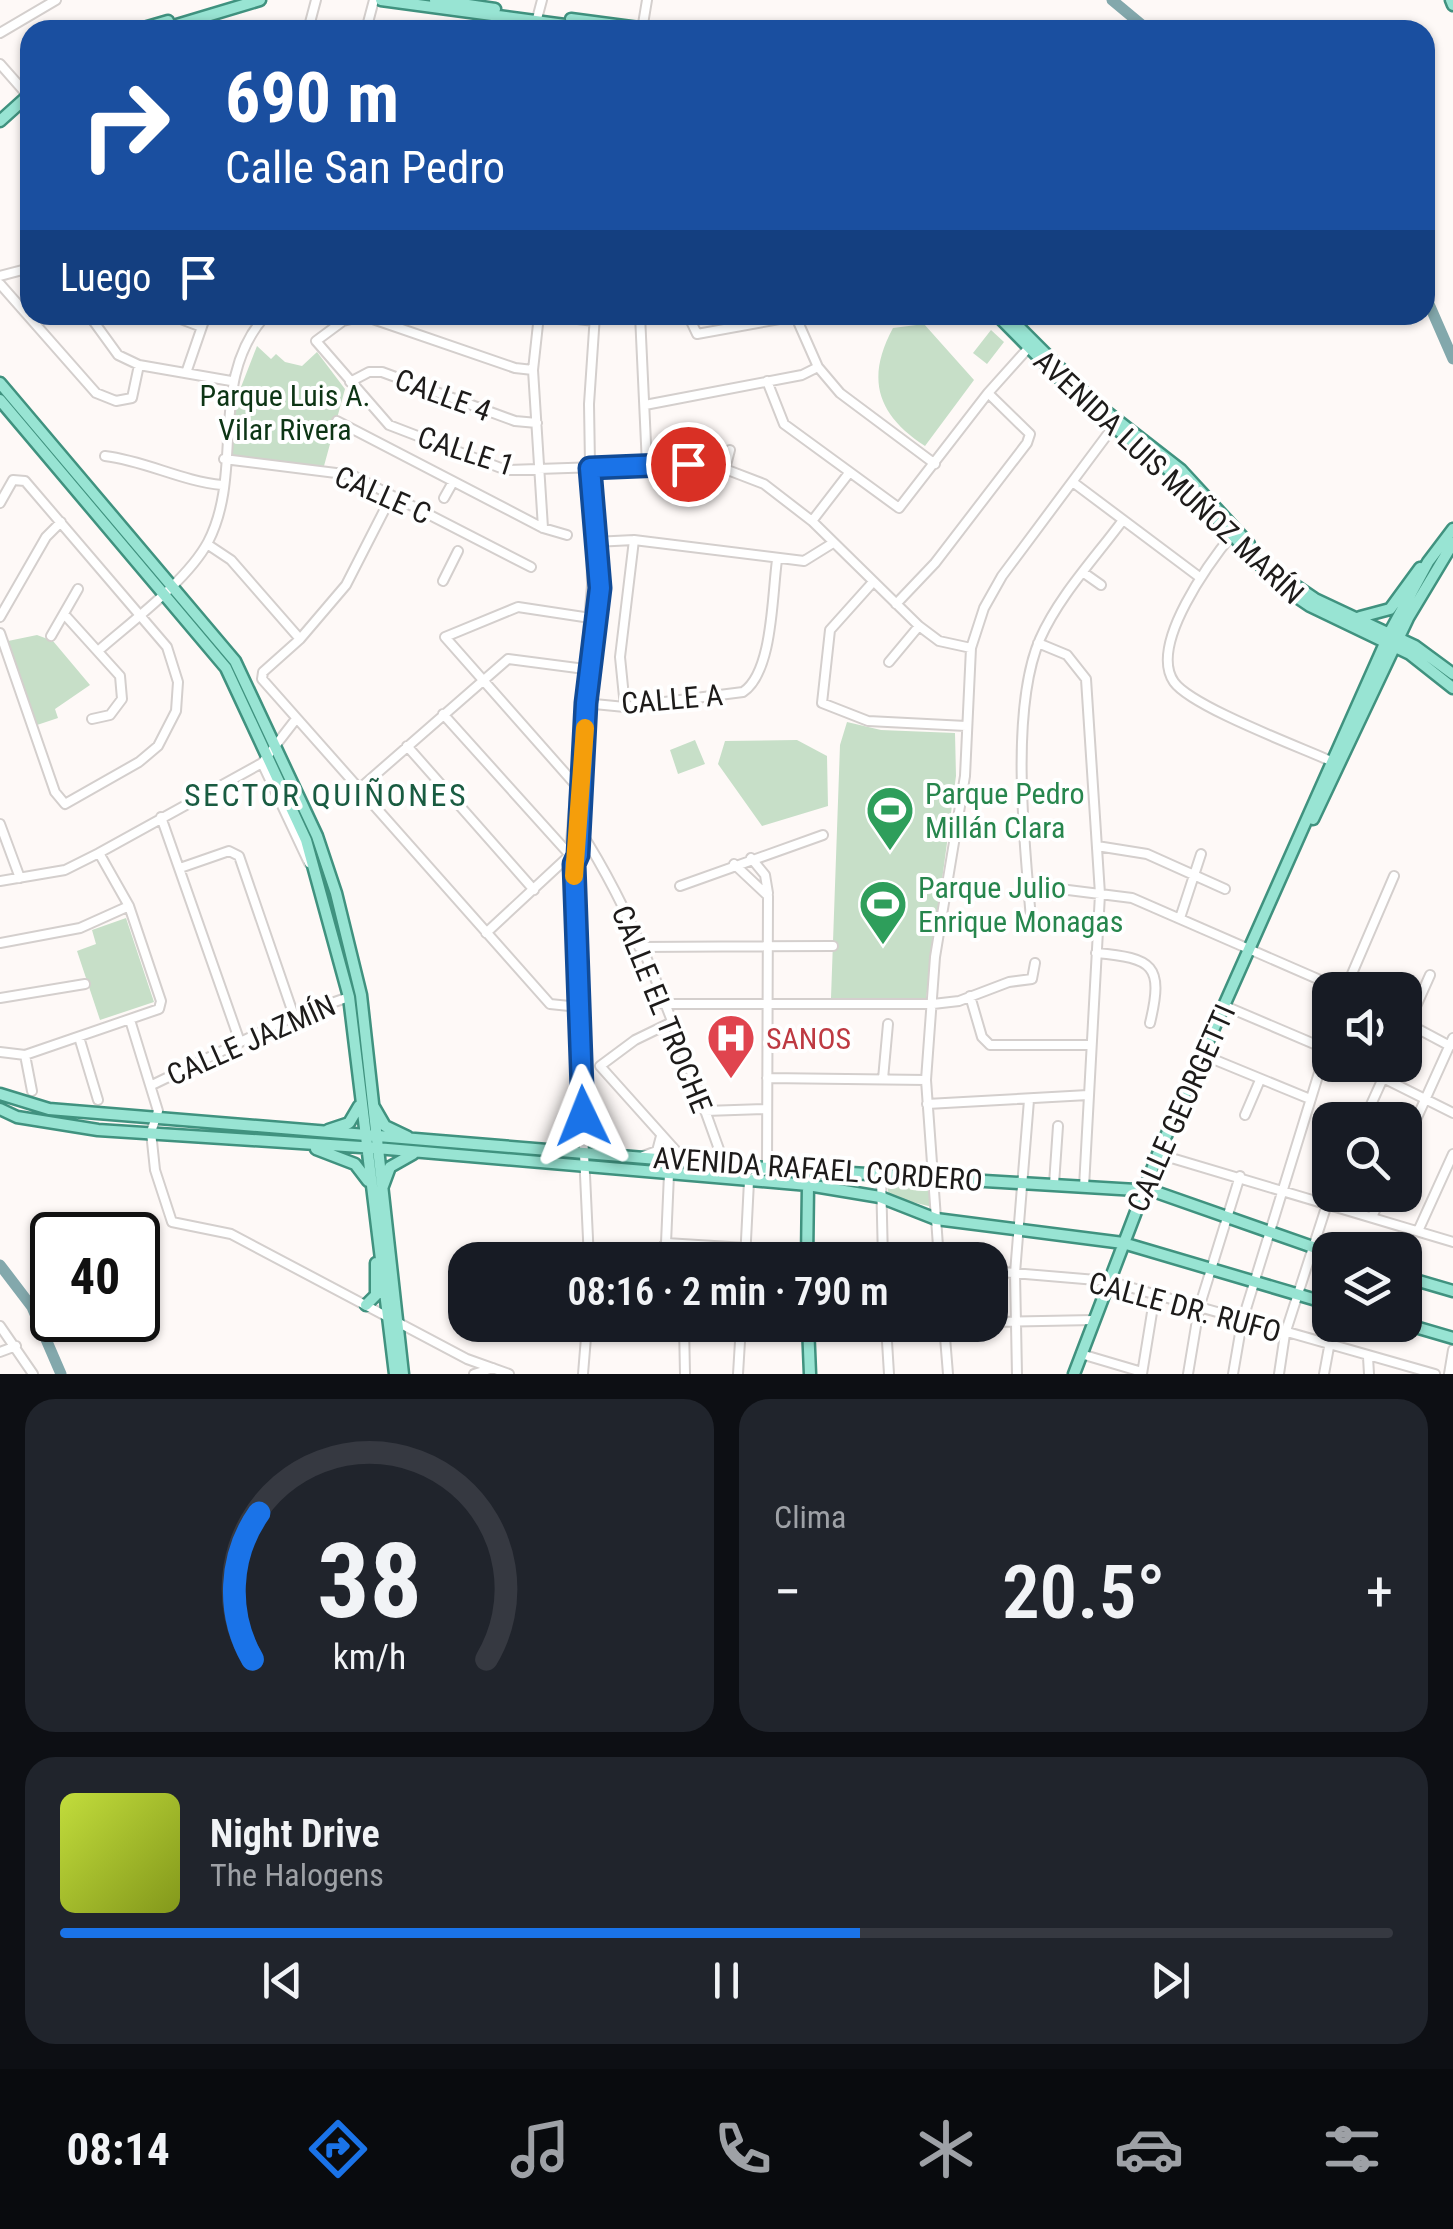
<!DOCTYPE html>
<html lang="es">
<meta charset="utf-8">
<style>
body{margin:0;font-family:"Roboto Condensed",sans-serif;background:#20242c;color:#f1f3f6;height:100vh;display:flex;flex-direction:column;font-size:38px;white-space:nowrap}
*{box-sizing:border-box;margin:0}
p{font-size:32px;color:#9ea1a6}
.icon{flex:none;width:55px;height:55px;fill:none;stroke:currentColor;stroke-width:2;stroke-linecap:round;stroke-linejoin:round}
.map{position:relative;height:1374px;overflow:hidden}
.details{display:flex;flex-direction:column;gap:25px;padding:25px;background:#0d0f14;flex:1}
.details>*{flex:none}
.top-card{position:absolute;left:20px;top:20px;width:1415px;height:305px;border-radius:30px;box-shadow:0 2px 8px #0004;background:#1a4fa0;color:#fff;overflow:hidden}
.buttons{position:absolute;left:1312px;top:972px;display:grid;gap:20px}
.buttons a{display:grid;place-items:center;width:110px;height:110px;border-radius:20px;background:#171b24;box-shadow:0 2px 8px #0004;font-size:50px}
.speed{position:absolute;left:30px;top:1212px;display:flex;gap:20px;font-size:50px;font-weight:700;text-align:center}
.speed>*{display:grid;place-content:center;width:130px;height:130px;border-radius:50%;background:#171b24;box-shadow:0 2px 8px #0004;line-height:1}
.speed .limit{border:5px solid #111;border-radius:15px;background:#fff;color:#111}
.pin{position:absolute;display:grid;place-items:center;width:85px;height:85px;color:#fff;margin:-42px;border:5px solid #fff;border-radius:50%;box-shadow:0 2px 10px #0007}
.me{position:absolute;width:110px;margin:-55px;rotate:358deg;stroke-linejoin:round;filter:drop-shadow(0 0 8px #0008)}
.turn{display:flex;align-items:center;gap:35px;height:210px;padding:0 40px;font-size:45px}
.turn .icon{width:130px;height:130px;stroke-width:2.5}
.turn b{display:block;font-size:70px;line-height:85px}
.then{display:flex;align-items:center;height:95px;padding:0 40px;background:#0003;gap:20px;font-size:38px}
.big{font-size:75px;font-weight:600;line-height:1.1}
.details .tile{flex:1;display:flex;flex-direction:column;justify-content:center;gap:15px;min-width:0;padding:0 35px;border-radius:30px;background:#20242c}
.details .dial{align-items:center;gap:0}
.dial svg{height:260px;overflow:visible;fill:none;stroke:#363941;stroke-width:7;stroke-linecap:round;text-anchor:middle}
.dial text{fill:#f1f3f6;stroke:none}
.song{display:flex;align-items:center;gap:30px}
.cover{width:120px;height:120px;border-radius:15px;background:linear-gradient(135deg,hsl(70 70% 55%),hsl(70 70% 35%))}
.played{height:10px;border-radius:5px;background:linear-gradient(90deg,#1a73e8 60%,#363941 60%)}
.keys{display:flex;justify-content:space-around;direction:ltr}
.heat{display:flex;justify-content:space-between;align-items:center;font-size:55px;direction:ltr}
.details .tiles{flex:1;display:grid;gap:25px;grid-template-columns:1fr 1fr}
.tile:last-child{grid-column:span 2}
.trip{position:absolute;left:448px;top:1242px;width:560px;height:100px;border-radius:30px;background:#171b24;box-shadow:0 2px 8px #0004;font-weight:600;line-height:100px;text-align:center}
.menu{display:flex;height:160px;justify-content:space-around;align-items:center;background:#090b0e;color:#9ea1a6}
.menu .icon{width:70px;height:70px}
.menu .active{color:#1a73e8}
.menu b{font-size:45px;color:#f1f3f6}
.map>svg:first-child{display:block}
.green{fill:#c7dfc8}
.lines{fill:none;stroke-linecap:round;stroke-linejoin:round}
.river{stroke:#83a8ac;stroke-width:11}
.minor-casing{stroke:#d4cfcd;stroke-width:12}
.major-casing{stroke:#40927f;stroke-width:15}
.minor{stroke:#fff;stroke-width:8}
.major{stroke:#98e4d3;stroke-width:10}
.route-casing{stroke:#114b97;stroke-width:25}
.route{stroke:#1a73e8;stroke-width:18}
.slow{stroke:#f59e0b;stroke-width:18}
.labels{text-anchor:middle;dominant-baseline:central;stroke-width:8;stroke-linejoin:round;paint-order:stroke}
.park-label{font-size:30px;fill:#0d3515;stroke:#fff}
.street-label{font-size:30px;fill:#1d1b1a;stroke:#fff}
.leisure-label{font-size:30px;fill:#27864d;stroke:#fff;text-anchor:start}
.health-label{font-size:30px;fill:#be3a42;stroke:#fff;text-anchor:start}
.neighbourhood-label{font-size:32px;letter-spacing:2.5px;fill:#195c42;stroke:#fff}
</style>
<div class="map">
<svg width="1453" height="1374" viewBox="0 0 1453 1374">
<rect width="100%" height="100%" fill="#fef9f7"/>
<path class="green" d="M 924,324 L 974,380 L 925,446 C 878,415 865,380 893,328 Z
M 991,330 L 1004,342 L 987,364 L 973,353 Z
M 257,346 L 271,359 L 276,354 L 285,362 L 302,366 L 317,352 L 345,389 L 324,466 L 230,458 L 236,388 L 241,387 Z
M 37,635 L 53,641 L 90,685 L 55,709 L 58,718 L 37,725 L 8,641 Z
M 847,722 L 881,730 L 955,733 L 956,776 L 926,999 L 831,998 L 840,745 Z
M 695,740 L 705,764 L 678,774 L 670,750 Z
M 797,740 L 827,756 L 828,806 L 762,826 L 718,764 L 725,741 Z
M 126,918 L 154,1002 L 100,1020 L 77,951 L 96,944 L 92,930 Z
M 896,1182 L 929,1185 L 932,1207 L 889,1196 L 887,1185 Z"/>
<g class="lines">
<path class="river" d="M 1112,0 L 1148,30
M 1425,295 L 1453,359
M 0,1265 L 32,1307 L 61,1374"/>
<g class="minor-casing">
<path id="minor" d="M 366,27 L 390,30
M 308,30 L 316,0
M 366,30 L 374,0
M 534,30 L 542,0
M 642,30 L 647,0
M 0,33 L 56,0
M 0,64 L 30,98
M 0,276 L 30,268
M 0,284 L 96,393 L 116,401 L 132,398 L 139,365
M 89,315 L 118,355 L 139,365 L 231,381
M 170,315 L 199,326
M 539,315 L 533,370 L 543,528
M 545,315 L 594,321
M 640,315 L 647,465
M 688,315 L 697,334 L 796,316
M 795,315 L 818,367 L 840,393 L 935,464
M 533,370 L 515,368 L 364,316 L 343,321 L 316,341 L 389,425 L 506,470 L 687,464 L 725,469 L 764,484 L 812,521 L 919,626 L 939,641 L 971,648
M 186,373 L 206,315
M 767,381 L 784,424 L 899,508 L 988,393 L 1032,344
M 350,382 L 369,372 L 382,372 L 515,421 L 537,423
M 645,405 L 802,375 L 818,367
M 337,421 L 543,528 L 567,535
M 105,456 C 146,461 181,481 222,485
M 224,459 L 352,475 L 531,567
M 725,469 L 730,450
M 1074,483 L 1198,576
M 391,497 L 346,585 L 300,639 L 263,672 L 262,679 L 550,1004 L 579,1007
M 444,498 L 453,482
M 0,503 L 13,480 L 25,481 L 167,647 L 178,682 L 176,711 L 158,746 L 139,762 L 65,804 L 55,792 L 0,633
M 812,521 L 849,473
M 1235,531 C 1211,560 1148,645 1174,682 C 1192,707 1300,747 1333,762
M 594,542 L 634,540 L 804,561 L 833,543
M 207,544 L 231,560 L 300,639
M 1084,573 L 1101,585
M 443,581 L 458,551
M 873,582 L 830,630 L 822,703 L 868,721 L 966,726
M 896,604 L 935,563 L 1027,443 L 1030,434 L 988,393
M 64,614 L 120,676 L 122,699 L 110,715 L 92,719
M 0,617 L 46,537 L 61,522
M 51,636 L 78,589
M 1038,643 L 1067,655 L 1086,679 L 1100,894 L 1084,1187
M 98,651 C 131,622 187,581 208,542 C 245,471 207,380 266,315
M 889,662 L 919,626
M 584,703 L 625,707 L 743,692 C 773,672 772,595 777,560
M 625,707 L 620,657 L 634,540
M 443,714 L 570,855
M 407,746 L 534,890
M 262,763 L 309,863
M 359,789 L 508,659 L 585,669
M 581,791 L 445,637 L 518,607 L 597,619
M 161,817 L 240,1042
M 0,824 L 20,878
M 579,829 C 644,929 683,1051 724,1163
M 1097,846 L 1147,854 L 1225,889
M 751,858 L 765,875 L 768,893
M 573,863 L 578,855 L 587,703 L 600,588 L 595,546
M 734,864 L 768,896 L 767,1168 L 749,1181 L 745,1260
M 180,868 L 229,851 L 239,856 L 294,1016
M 0,881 L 65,870 L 99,853 L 262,763 L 296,719
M 1028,885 L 1132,898 L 1343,990
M 680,886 L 823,835
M 1180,918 L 1201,854
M 1032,929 C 1025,851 1009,710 1040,639 C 1059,596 1095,558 1123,520
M 486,933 L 570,855
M 0,943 L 80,928 L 129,906
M 639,947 L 833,946
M 1096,953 C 1153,958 1164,965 1150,1023
M 1345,990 L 1394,876
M 970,996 L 982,1037 L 990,1045 L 1090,1045
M 0,998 L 85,984
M 663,1004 L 933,1004 L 959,1001 L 1009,982 L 1032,979 L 1035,963
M 1225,1006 L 1326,1049
M 130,1020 L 158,1111 L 151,1132 L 155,1170 L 172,1222 L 231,1234 L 467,1359 L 509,1374
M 1405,1022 L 1450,1046
M 670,1023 L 635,1040 L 600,1066 L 686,1162
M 1405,1031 L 1430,975
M 79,1037 L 98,1100
M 0,1052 L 25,1055 L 159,1009 L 161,1001 L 129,906 L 99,853
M 25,1055 L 32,1091
M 1203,1055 L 1310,1099
M 1357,1065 L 1453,1113
M 767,1078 L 926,1080
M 883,1079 L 888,1024
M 152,1085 L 294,1016 L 349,997
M 927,1104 L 1088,1095
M 705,1111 L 767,1109
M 1245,1115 L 1260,1080
M 1364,1120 L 1389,1065
M 1405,1144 L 1453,1038
M 1158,1154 L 1453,1242
M 643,1156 L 657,1151 L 661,1136
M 669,1174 L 666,1243 L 746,1248
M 881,1176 L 883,1260
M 1054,1184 L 1058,1126
M 1372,1217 L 1382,1195
M 1418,1231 L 1453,1154
M 746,1251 L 859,1260
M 590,1253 L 655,1255 L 666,1243 L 677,1260
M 589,1260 L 570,855 L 592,585 L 589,404 L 595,315
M 939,1260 L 926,1080 L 935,957 L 965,776 L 971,648 L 984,608 L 1002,576 L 1116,423
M 990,1271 L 1108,1281 L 1435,1374
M 990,1322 L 1094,1320
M 684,1325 L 685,1374
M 886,1325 L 889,1374
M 944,1325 L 948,1374
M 0,1326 L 33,1374
M 686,1333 L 920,1325
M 0,1352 L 16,1346
M 1081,1354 L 1142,1372
M 1368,1357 L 1369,1374
M 474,1374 L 493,1368
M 583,1374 L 587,1325
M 738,1374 L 741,1325
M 1017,1374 L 1015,1273 L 1029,1100
M 1142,1374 L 1155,1294
M 1188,1374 L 1199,1308 L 1240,1176
M 1233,1374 L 1242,1322 L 1330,1037
M 1279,1374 L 1285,1334 L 1330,1195
M 1324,1374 L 1329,1347
M 1449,1374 L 1453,1350"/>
</g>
<g class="major-casing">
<path id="major" d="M 381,0 L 602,30
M 435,0 L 495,9
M 1451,0 L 1453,5
M 571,19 L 654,30
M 137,30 L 168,21
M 160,30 L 260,0
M 0,121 L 30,94
M 997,315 L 1085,404 L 1179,478 L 1279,585 L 1310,606 L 1410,654 L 1453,688
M 1007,315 L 1095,403 L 1181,470 L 1249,544
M 0,383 L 235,661 L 317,836 L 336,893 L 361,995 L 403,1374
M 0,400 L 226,668 L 306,840 L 349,997 L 395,1374
M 1274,571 L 1315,599 L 1415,646 L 1453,674
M 1360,617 L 1390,609 L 1420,568
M 1313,819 L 1408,618 L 1453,543
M 0,1094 L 49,1109 L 767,1168 L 1153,1191 L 1330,1253
M 374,1107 L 385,1126 L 408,1137
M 0,1109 L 17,1117 L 98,1130 L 376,1148 L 808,1185 L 880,1197 L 936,1219 L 1123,1243 L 1330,1304
M 328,1130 L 349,1123 L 359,1106
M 316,1149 L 355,1164 L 368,1181
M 383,1186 L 390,1167 L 413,1154
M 807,1260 L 808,1185
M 1405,1277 L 1453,1291
M 366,1305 L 376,1295 L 376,1263
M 1405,1324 L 1453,1338
M 808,1325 L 810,1374
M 1074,1374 L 1158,1154 L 1390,632 L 1428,562 L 1453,529"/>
</g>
<use href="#minor" class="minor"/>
<use href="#major" class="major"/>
</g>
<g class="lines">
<g class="route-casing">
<path id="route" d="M 583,1116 L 574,864 L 578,855 L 586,703 L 600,588 L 590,468 L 688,464"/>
</g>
<use href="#route" class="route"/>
<path class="slow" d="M 574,876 L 585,728"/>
</g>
<defs>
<g id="stadium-pin" transform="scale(2.5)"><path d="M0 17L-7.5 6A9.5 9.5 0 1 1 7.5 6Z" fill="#2e9e5b" stroke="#fff"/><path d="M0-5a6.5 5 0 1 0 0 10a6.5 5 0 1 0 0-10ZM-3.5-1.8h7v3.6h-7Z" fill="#fff"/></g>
<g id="hospital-pin" transform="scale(2.5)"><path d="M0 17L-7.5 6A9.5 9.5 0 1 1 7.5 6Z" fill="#e0444e" stroke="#fff"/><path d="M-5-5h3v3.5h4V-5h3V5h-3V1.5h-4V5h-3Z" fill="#fff"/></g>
</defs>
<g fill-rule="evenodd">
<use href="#stadium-pin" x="890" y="810"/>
<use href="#stadium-pin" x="883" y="904"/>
<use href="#hospital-pin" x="731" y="1038"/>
</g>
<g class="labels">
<g class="park-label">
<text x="285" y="395">Parque Luis A.<tspan x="285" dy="34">Vilar Rivera</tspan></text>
</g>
<g class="street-label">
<text transform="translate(443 395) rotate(20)">CALLE 4</text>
<text transform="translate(466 451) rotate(18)">CALLE 1</text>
<text transform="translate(1169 477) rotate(43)">AVENIDA LUIS MUÑOZ MARÍN</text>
<text transform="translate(383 495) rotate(24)">CALLE C</text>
<text transform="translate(672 699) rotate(-5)">CALLE A</text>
<text transform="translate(662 1009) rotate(68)">CALLE EL TROCHE</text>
<text transform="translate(251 1040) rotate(-24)">CALLE JAZMÍN</text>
<text transform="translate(1181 1108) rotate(-66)">CALLE GEORGETTI</text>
<text transform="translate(818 1169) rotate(4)">AVENIDA RAFAEL CORDERO</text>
<text transform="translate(1185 1307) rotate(15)">CALLE DR. RUFO</text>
</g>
<g class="leisure-label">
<text x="925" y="793">Parque Pedro<tspan x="925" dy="34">Millán Clara</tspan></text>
<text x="918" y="887">Parque Julio<tspan x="918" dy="34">Enrique Monagas</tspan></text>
</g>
<g class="health-label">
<text x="766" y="1038">SANOS</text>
</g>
<g class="neighbourhood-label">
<text x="326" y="795">SECTOR QUIÑONES</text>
</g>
</g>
</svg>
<div class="buttons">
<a><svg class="icon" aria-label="sound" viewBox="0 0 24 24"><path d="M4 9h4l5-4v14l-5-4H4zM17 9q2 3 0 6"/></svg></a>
<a><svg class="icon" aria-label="search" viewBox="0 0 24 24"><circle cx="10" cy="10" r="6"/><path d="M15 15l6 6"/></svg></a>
<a><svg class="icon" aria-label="layers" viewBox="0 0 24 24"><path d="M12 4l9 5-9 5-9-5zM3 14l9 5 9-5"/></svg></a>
</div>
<div class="speed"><div class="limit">40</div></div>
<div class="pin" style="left:688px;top:464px;background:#d93025"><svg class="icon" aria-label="arrive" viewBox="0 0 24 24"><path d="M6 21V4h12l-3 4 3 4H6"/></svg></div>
<svg class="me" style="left:583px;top:1116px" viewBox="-20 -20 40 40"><path d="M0-17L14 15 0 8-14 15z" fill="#1a73e8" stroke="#fff" stroke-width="4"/></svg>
<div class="trip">08:16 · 2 min · 790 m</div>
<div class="top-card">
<div class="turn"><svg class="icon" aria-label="right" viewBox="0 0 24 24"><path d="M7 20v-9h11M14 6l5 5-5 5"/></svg><div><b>690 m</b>Calle San Pedro</div></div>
<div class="then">Luego<svg class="icon" aria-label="arrive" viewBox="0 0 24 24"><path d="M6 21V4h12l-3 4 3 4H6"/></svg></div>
</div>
</div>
<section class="details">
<div class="tiles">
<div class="tile dial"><svg viewBox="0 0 100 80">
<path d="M14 69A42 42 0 1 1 86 69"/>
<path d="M14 69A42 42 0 0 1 16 24" stroke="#1a73e8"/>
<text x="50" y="56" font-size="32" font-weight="700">38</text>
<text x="50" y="72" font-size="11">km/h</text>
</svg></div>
<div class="tile"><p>Clima</p>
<div class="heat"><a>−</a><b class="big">20.5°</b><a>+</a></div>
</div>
<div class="tile">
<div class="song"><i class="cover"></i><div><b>Night Drive</b><p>The Halogens</p></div></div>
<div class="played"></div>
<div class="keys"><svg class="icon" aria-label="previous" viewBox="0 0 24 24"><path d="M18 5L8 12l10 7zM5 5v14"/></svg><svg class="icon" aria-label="pause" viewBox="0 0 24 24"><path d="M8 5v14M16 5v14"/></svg><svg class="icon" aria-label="next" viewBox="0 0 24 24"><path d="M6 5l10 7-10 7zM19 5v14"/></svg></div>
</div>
</div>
</section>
<nav class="menu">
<b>08:14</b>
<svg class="icon active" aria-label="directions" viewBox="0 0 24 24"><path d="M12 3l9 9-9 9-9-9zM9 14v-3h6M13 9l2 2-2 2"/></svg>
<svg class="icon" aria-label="music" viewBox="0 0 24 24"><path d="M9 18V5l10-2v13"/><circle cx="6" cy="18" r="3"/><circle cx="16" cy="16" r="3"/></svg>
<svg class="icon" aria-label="phone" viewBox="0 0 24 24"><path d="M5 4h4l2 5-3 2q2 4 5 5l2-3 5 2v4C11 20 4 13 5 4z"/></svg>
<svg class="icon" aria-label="climate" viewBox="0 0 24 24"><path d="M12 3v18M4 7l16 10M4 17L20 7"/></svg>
<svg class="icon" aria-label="car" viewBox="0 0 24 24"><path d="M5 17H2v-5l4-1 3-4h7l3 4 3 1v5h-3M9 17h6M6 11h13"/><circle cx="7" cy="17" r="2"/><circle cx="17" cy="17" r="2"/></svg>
<svg class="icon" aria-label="filters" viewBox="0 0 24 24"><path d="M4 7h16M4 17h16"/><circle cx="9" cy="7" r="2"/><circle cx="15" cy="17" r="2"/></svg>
</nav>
